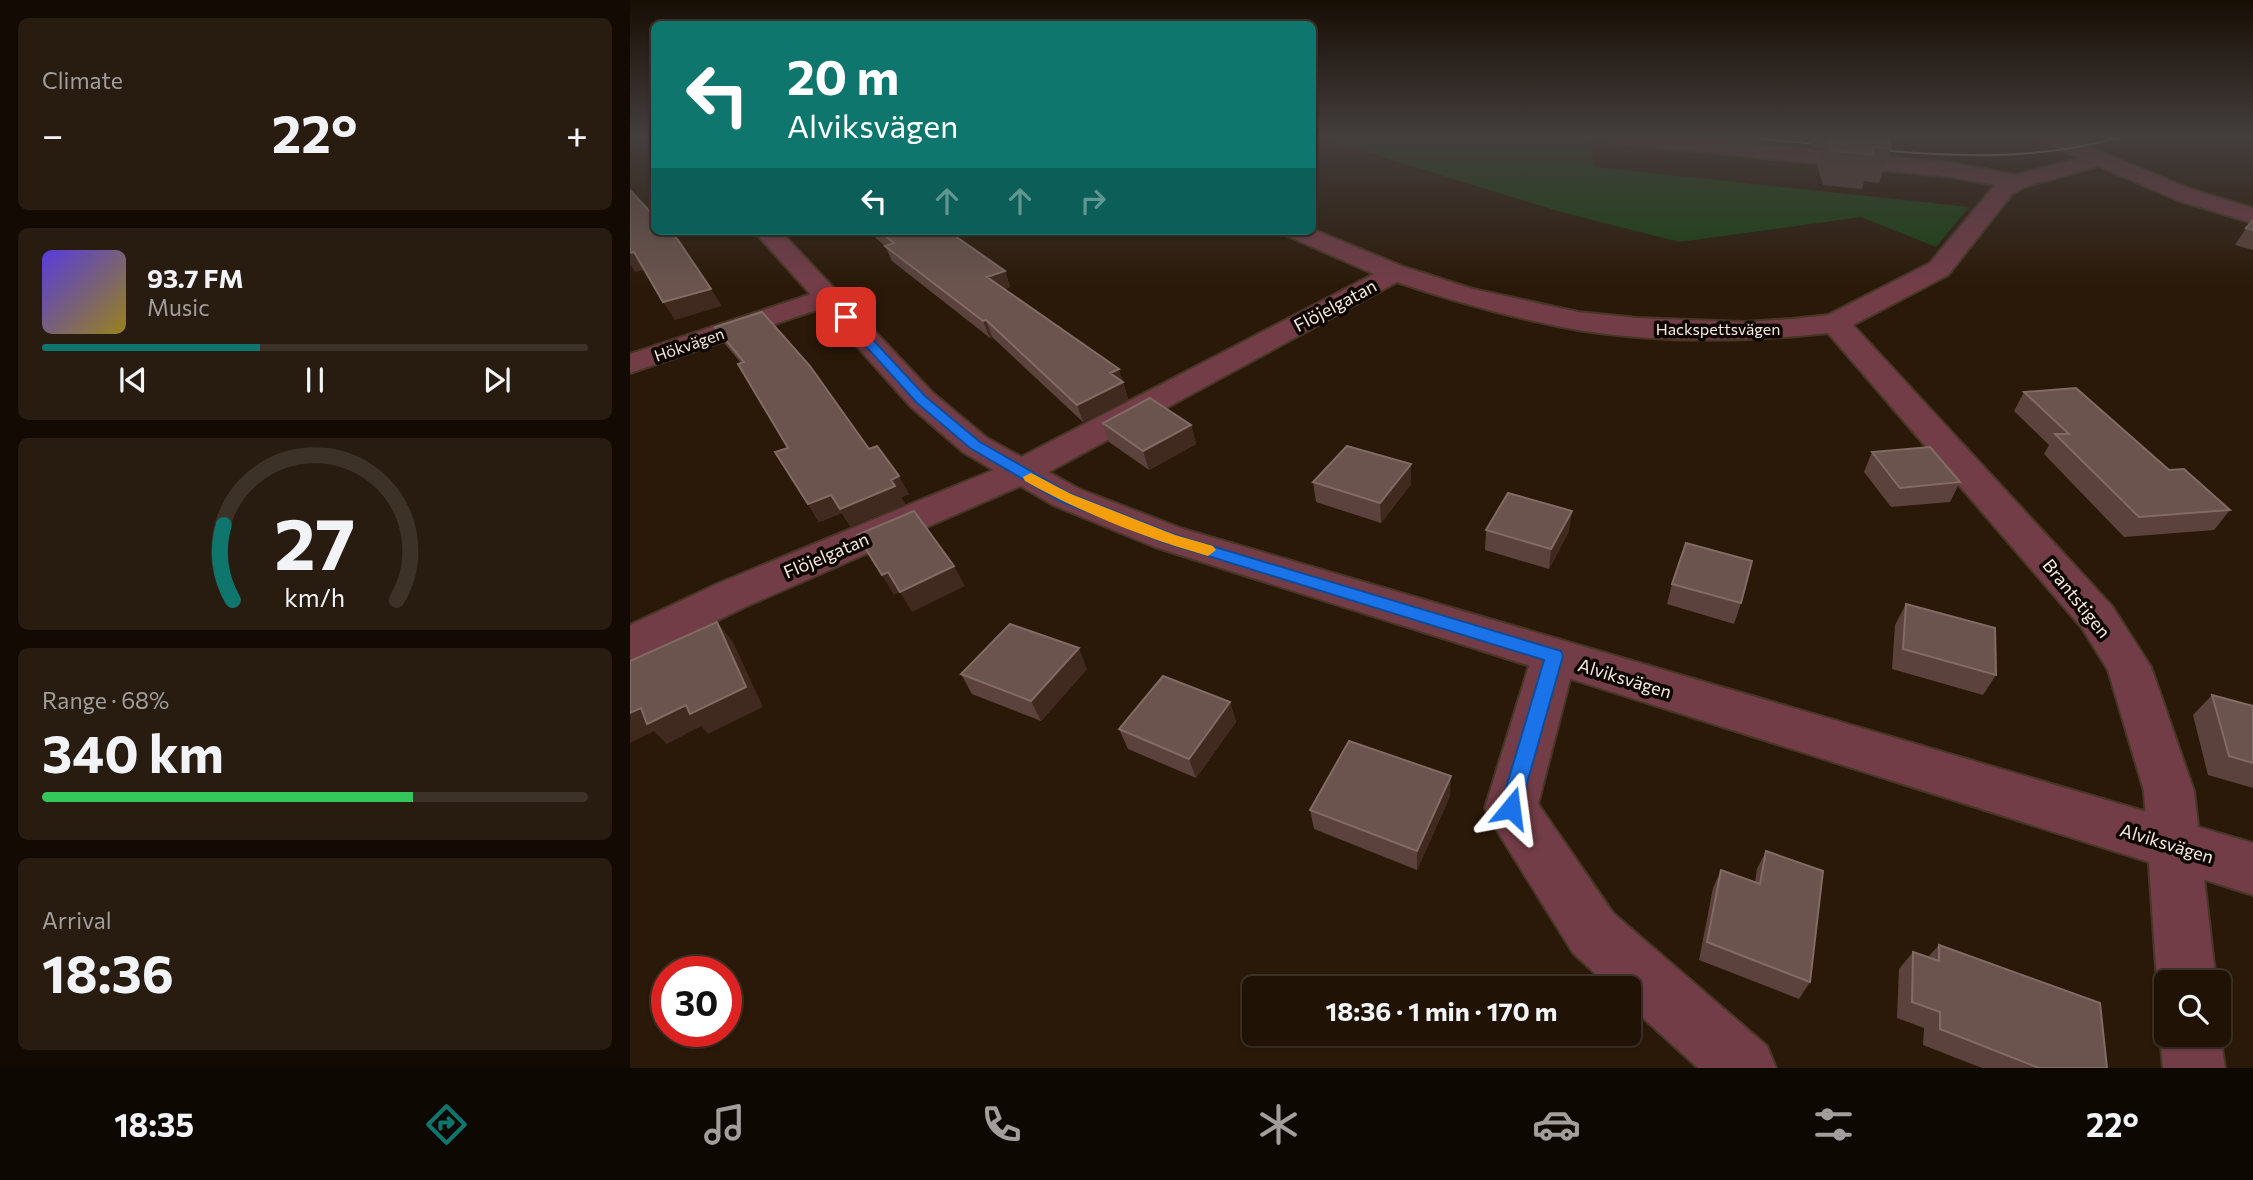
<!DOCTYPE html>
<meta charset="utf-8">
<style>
body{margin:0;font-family:Commissioner,sans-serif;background:#281c10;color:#f1f3f6;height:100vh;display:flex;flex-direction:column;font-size:26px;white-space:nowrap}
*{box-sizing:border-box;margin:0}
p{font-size:23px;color:#a29e9b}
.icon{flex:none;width:38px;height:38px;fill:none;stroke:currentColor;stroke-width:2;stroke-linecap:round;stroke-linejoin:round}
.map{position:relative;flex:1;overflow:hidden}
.details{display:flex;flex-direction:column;gap:18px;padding:18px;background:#120a03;width:630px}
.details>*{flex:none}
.banner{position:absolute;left:21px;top:21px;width:665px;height:214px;border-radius:10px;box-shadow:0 2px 5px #0004,0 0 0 2px #3d3228;background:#0f766e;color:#fff;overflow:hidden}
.buttons{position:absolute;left:1524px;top:970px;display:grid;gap:14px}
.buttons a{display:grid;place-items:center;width:77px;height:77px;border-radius:10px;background:#201306;box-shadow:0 2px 5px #0004,0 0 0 2px #3d3228;font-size:35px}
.speed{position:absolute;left:21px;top:956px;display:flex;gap:14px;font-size:35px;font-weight:700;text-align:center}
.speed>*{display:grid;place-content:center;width:91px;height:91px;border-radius:50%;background:#201306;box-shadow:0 2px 5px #0004,0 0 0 2px #3d3228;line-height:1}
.speed .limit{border:10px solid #d22;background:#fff;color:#111}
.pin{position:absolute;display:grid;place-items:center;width:60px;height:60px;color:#fff;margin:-30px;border-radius:14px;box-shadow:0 4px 10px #0006}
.me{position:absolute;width:77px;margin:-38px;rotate:16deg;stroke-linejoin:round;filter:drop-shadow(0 0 5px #0008)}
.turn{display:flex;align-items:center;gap:24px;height:147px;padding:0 21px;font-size:32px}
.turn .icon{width:91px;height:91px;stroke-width:2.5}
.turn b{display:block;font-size:49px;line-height:60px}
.lanes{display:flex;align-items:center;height:66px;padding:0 21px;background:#0003;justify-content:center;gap:35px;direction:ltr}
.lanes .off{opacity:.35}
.big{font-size:52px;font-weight:700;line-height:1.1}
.details .tile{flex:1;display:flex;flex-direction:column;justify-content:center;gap:10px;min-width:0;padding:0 24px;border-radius:10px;background:#281c10}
.details .dial{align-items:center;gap:0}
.dial svg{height:182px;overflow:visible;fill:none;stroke:#3d3228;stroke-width:7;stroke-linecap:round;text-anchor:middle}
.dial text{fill:#f1f3f6;stroke:none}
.song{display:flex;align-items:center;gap:21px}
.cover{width:84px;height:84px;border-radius:10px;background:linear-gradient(135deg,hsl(250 70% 55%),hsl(50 70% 35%))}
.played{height:7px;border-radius:4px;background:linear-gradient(90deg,#0f766e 40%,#3d3228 40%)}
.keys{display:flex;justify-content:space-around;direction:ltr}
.heat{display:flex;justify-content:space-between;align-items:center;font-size:38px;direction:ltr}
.charge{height:10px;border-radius:5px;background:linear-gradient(90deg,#34c759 68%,#3d3228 0)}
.trip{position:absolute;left:612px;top:976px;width:399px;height:70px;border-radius:10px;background:#201306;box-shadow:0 2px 5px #0004,0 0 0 2px #3d3228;font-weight:700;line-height:70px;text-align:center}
.tabs{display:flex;height:112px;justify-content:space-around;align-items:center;background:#0d0802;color:#a29e9b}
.tabs .icon{width:49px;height:49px}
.tabs .on{color:#0f766e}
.tabs b{font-size:32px;color:#f1f3f6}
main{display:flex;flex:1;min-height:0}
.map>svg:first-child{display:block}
.green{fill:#194313}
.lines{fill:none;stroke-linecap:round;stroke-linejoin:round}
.minor-casing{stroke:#473626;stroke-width:4}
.tertiary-casing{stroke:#473626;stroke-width:4}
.minor{fill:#733d48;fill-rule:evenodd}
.tertiary{fill:#733d48;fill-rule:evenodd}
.tram{stroke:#b9ac9f;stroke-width:2}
.wall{fill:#5b423c}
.shaded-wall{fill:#402a20}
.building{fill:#6b544e;stroke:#816b64;stroke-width:2}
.route{fill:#1a73e8;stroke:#114b97;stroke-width:2}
.slow{fill:#f59e0b}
.labels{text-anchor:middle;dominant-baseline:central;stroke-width:7;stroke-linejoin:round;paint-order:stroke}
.far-street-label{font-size:16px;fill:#f6eadf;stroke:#0d0602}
.street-label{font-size:18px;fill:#f6eadf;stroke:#0d0602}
</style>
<main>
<section class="details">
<div class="tile"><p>Climate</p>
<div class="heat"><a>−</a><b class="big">22°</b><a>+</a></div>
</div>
<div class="tile">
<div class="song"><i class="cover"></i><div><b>93.7 FM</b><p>Music</p></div></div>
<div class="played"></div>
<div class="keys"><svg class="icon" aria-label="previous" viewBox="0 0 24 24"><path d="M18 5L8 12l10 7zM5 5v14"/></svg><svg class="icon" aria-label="pause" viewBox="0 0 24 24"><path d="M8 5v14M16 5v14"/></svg><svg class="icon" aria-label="next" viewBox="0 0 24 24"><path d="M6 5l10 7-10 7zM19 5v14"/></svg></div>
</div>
<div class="tile dial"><svg viewBox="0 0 100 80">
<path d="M14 69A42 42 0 1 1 86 69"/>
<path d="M14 69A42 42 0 0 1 10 36" stroke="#0f766e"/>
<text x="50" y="56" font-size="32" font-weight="700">27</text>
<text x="50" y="72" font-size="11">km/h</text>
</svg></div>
<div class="tile"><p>Range · 68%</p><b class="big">340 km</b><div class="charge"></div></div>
<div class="tile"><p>Arrival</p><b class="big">18:36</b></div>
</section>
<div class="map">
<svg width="1623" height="1068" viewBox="0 0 1623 1068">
<rect width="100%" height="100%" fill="#2a1908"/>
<path class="green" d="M 687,137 L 958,137 L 965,167 L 1339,207 L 1306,247 L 1231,217 L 1049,242 L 928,211 Z"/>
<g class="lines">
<g class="minor-casing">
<path id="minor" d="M 977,137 L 1047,137 L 1322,163 L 1386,175 L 1450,158 L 1411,141 L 1408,137 L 1435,137 L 1563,190 L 1623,208 L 1623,223 L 1547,200 L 1469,166 L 1394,187 L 1382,194 L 1318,275 L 1223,325 L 1482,606 L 1521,667 L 1564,791 L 1586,982 L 1536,982 L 1536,1003 L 1527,982 L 1514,791 L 1478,670 L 1452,628 L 1198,333 C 1116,342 1029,343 948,330 C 887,319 826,302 767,282 L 404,480 L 117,606 L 15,656 L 0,661 L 0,625 L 87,584 L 378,464 L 744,274 L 658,236 L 655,231 L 682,231 L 682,229 L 774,267 L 843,289 L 948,312 L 1007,318 L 1114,322 L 1162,319 L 1198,315 L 1300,263 L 1365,185 L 1322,177 L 987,143 L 980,141 Z
M 197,289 L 207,291 L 211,297 L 207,303 L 0,373 L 0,354 Z
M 924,639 L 940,644 L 946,656 L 908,804 L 983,913 L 1137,1046 L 1146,1068 L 1068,1068 L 999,1005 L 999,989 L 982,989 L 943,953 L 863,824 L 855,808 L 902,656 L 908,644 Z
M 1536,1019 L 1536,1034 L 1589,1034 L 1589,1027 L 1595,1068 L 1533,1068 L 1530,1034 Z"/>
</g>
<g class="tertiary-casing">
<path id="tertiary" d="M 124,231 L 150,231 L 303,393 L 357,438 L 449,489 L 553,529 L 1623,843 L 1623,895 L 525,547 L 423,505 L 333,452 L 281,407 Z"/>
</g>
<use href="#minor" class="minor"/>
<use href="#tertiary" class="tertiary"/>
<path class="tram" d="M 1114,137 L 1197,145
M 1239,149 C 1323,157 1408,161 1490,137"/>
</g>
<path class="wall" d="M 1177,137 L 1249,137 L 1261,149 L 1249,183 L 1234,181 L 1232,189 L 1193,185 L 1187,166 L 1192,148 L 1181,147 Z
M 1623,220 L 1623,250 L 1605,245 L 1616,228 Z
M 238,231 L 318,231 L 375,271 L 380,287 L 375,289 L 493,382 L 498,399 L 453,422 L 362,337 L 360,338 L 262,261 L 255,246 Z
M 85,327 L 239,449 L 279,494 L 271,497 L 275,504 L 220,526 L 212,513 L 189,522 L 178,504 L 158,448 L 111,363 L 95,344 Z
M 1394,392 L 1539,470 L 1600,510 L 1584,530 L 1494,537 L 1414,454 L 1419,445 L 1384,411 Z
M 473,423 L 561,425 L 566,444 L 519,470 L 479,442 Z
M 1242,452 L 1330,482 L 1320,502 L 1261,507 L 1234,472 Z
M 683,482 L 781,484 L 751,523 L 686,502 Z
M 856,530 L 939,531 L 919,569 L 855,550 Z
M 1042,584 L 1111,603 L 1104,624 L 1037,604 Z
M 1276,604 L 1366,675 L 1353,695 L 1262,669 L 1265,625 Z
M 457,669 L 411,721 L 342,694 L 331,674 Z
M 1582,695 L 1623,706 L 1623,788 L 1578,775 L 1563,715 Z
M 600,702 L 606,722 L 566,778 L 498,749 L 489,729 Z
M 820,796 L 787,870 L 684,829 L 680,810 Z
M 1136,851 L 1180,982 L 1169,999 L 1069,960 L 1083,888 L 1091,870 L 1125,882 L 1127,869 Z
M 1309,945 L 1477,1068 L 1352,1068 L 1293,1045 L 1294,1028 L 1267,1018 L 1269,969 L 1283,952 L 1298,957 Z"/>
<path class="shaded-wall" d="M 4,252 L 15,270 L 5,272 L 0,264 L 0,253 Z
M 375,271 L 380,287 L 363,294 L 357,277 Z
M 81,289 L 92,306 L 45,320 L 33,302 Z
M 356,320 L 362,337 L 360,338 L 353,321 Z
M 489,369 L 498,399 L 453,422 L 447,405 L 480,373 Z
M 561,425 L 566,444 L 519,470 L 513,451 Z
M 781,464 L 781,484 L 751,523 L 750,503 Z
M 269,476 L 279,494 L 271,497 L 275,504 L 220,526 L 210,509 L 261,480 Z
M 201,495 L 212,513 L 189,522 L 178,504 Z
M 942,511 L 939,531 L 919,569 L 921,549 Z
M 324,566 L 335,586 L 282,612 L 270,592 Z
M 258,572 L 270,592 L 264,595 L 252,575 Z
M 87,622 L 103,642 L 133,707 L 78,734 L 71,726 L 37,744 L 24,731 L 0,743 L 0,713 L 11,708 L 56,705 Z
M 449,648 L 457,669 L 411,721 L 401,701 Z
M 600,702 L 606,722 L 566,778 L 559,759 Z
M 821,776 L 820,796 L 787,870 L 787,851 Z"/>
<path class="building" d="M 1198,137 L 1241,137 L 1259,138 L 1261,149 L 1242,147 L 1243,155 L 1203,151 Z
M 0,190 L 24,216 L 24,231 L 39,231 L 48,240 L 81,289 L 33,302 L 4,252 L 0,253 Z
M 1623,220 L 1623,230 L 1616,228 Z
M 249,231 L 318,231 L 375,271 L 357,277 L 489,369 L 480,373 L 493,382 L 447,405 L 356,320 L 353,321 L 255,246 L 264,243 Z
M 132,312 L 180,366 L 239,449 L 247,446 L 269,476 L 261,480 L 265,486 L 210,509 L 201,495 L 178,504 L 145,452 L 158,448 L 108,364 L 114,362 L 85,327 Z
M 1446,388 L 1539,470 L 1554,469 L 1600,510 L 1509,517 L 1425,434 L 1439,434 L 1394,392 Z
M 520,398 L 561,425 L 513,451 L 473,423 Z
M 717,446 L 781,464 L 750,503 L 683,482 Z
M 1300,447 L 1330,482 L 1270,488 L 1242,452 Z
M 878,493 L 942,511 L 921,549 L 856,530 Z
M 284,511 L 324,566 L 270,592 L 258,572 L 252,575 L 227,535 Z
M 1056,543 L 1122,561 L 1111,603 L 1042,584 Z
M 1276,604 L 1365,628 L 1366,675 L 1273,649 Z
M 87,622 L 116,687 L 60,714 L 56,705 L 17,724 L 11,708 L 0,713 L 0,661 Z
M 380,624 L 449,648 L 401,701 L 331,674 Z
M 533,676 L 600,702 L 559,759 L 489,729 Z
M 1582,695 L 1623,706 L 1623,763 L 1599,756 Z
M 719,741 L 821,776 L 787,851 L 680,810 Z
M 1136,851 L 1193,871 L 1180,982 L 1077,942 L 1091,870 L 1130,884 Z
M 1309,945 L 1470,1003 L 1477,1068 L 1409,1068 L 1310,1029 L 1310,1012 L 1282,1002 L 1283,952 L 1309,961 Z"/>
<linearGradient id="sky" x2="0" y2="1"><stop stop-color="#170e04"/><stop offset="0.48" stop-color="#443e3d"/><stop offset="1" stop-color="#443e3d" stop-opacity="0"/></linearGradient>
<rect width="1623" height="286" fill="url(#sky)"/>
<path class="route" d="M 212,315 L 220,315 L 296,397 L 350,442 L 441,494 L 545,535 L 931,651 L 933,656 L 888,815 L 881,818 L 873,815 L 870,808 L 914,660 L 533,542 L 430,501 L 340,448 L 287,403 L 212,320 Z"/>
<path class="slow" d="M 401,473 L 441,494 L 545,535 L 583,546 L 586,550 L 578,556 C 515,538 452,513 395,481 L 393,477 Z"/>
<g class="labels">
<g class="far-street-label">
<text x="1088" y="328">Hackspettsvägen</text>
<text transform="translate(59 344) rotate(-19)">Hökvägen</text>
</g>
<g class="street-label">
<text transform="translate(705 305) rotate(-28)">Flöjelgatan</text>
<text transform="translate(196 555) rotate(-23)">Flöjelgatan</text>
<text transform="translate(1447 598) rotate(51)">Brantstigen</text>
<text transform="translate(995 678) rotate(17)">Alviksvägen</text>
<text transform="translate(1537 843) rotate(17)">Alviksvägen</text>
</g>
</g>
</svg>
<div class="buttons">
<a><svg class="icon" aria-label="search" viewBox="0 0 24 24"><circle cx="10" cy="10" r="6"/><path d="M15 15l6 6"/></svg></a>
</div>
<div class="speed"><div class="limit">30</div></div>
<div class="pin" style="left:216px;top:317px;background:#d93025"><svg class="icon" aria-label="arrive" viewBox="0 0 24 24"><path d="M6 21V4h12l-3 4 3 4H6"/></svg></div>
<svg class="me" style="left:881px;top:808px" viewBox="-20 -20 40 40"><path d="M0-17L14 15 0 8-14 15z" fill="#1a73e8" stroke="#fff" stroke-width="4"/></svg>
<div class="trip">18:36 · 1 min · 170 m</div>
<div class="banner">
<div class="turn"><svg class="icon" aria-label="left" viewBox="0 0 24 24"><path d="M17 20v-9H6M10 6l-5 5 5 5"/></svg><div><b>20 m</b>Alviksvägen</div></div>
<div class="lanes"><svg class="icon" aria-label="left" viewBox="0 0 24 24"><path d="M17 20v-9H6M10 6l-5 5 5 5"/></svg><svg class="icon off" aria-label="ahead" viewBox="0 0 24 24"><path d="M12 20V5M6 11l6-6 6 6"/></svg><svg class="icon off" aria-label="ahead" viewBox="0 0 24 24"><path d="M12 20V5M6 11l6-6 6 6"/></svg><svg class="icon off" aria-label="right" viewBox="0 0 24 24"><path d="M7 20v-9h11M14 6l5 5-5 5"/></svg></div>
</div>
</div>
</main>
<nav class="tabs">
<b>18:35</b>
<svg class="icon on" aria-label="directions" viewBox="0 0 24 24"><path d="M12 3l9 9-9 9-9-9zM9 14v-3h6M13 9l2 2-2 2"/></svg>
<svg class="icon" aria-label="music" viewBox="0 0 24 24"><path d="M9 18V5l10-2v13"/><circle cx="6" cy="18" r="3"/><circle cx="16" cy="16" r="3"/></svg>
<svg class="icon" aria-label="phone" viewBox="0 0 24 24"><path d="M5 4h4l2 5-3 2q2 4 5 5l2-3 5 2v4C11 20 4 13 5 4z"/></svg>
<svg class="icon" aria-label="climate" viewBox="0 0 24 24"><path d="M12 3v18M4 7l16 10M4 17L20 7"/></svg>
<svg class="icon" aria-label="car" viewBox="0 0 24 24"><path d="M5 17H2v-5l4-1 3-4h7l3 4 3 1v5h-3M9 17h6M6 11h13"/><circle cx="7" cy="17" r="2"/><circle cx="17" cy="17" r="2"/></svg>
<svg class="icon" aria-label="filters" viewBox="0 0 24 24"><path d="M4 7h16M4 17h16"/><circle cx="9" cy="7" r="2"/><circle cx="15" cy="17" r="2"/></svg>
<b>22°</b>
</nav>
